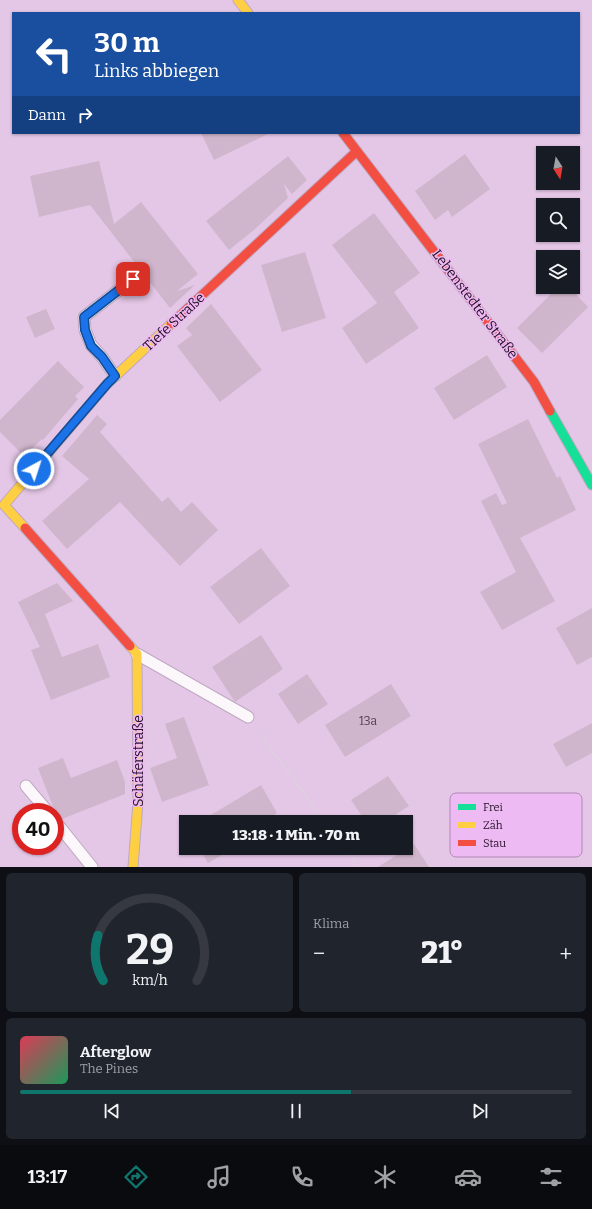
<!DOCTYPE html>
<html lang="de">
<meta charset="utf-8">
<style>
body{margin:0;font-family:Bitter,serif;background:#20242c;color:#f1f3f6;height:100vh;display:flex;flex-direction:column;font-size:15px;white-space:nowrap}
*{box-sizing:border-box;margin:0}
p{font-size:13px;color:#9ea1a6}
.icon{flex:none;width:22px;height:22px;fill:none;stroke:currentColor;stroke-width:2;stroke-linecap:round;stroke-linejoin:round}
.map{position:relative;height:867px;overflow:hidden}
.panel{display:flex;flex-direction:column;gap:6px;padding:6px;background:#0d0f14;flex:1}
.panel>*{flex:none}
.banner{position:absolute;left:12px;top:12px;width:568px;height:122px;border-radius:0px;box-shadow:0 1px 3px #0004;background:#1a4fa0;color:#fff;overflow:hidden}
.needle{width:26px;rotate:169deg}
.controls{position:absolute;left:536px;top:146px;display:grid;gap:8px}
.controls a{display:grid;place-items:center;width:44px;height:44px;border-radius:0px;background:#171b24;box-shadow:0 1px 3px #0004;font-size:20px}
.speed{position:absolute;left:12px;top:803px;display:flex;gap:8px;font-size:20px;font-weight:700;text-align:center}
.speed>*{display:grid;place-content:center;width:52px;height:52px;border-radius:50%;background:#171b24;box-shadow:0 1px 3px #0004;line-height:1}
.speed .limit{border:6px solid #d22;background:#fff;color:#111}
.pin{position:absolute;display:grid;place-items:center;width:34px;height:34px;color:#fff;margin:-17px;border-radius:8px;box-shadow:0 2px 6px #0006}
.me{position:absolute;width:44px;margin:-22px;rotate:40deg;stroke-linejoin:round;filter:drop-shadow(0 0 3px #0008)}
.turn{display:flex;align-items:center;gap:14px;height:84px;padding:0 16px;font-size:18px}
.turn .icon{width:52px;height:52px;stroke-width:2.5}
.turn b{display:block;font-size:28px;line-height:34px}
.then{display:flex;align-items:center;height:38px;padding:0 16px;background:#0003;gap:8px;font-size:15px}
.big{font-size:30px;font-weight:800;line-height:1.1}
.panel .tile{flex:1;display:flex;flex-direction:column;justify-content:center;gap:6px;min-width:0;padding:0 14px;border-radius:6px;background:#20242c}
.panel .dial{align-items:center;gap:0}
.dial svg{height:104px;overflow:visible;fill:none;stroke:#363941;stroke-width:7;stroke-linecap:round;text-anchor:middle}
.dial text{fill:#f1f3f6;stroke:none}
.song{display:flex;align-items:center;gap:12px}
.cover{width:48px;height:48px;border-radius:6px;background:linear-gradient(135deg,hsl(350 70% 55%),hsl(150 70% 35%))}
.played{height:4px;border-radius:2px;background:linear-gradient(90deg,#0f766e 60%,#363941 60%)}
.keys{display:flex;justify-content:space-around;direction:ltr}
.heat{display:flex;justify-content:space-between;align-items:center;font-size:22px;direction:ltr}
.panel .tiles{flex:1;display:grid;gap:6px;grid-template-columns:1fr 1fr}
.tile:last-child{grid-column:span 2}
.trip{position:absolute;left:179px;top:815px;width:234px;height:40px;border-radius:0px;background:#171b24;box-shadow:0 1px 3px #0004;font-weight:800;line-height:40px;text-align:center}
.tabs{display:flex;height:64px;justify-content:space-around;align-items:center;background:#090b0e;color:#9ea1a6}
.tabs .icon{width:28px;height:28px}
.tabs .selected{color:#0f766e}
.tabs b{font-size:18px;color:#f1f3f6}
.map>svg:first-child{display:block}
.building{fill:#d0b6cc}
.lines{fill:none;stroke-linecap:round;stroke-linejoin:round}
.lane-casing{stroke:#bfa8c1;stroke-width:13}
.fast-casing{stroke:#bfa8c1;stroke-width:11}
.slow-casing{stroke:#bfa8c1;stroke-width:11}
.jam-casing{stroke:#bfa8c1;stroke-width:11}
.path{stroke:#dcd2dc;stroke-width:2.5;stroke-dasharray:2 2;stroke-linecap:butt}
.lane{stroke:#fbf7fb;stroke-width:11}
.fast{stroke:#16e098;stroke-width:9}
.slow{stroke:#ffcf43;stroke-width:9}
.jam{stroke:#f24e42;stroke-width:9}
.route-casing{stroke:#114b97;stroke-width:10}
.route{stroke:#1a73e8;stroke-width:7}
.labels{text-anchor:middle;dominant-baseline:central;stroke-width:3;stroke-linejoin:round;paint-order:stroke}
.number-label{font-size:12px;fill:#4e3a4e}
.street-label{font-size:14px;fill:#221024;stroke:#eebaf3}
.key{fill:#eebaf3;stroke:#b187b5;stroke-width:1}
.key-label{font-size:11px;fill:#221024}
</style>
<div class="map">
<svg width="592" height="867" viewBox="0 0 592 867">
<rect width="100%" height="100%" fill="#e4c7e6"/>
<path class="building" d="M 201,133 L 270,133 L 214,160 Z
M 465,154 L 490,189 L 452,217 L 448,210 L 435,220 L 415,191 Z
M 288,156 L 307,180 L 292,194 L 284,184 L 288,198 L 254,230 L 229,250 L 206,221 Z
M 99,161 L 114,224 L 141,202 L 198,274 L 177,291 L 195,285 L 170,308 L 90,205 L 39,217 L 30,176 Z
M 374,213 L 420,273 L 394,292 L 419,328 L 366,364 L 342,328 L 377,303 L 332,245 Z
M 305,252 L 326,318 L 282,332 L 261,265 Z
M 558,287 L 569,287 L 588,307 L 542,353 L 517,328 Z
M 211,304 L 262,370 L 220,402 L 177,346 L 192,335 L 186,328 Z
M 46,309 L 55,329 L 35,338 L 26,317 Z
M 487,355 L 507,387 L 454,420 L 434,388 Z
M 58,361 L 84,387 L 75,396 L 78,399 L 43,440 L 42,439 L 24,456 L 0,432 L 0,420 Z
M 97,415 L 107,424 L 100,432 L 162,502 L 168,497 L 181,512 L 192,502 L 218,530 L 180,566 L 120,502 L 67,549 L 42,521 L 89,479 L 62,456 Z
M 528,419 L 557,478 L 560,476 L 576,510 L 520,538 L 555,601 L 502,630 L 480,592 L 516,572 L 481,501 L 496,493 L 502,505 L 507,503 L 478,444 Z
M 261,548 L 290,586 L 239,624 L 210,587 Z
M 57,583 L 73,601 L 45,614 L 62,657 L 98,644 L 110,677 L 51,700 L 31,650 L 40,647 L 18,602 Z
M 592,608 L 592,657 L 577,665 L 556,628 Z
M 261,635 L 283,669 L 235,702 L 212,667 Z
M 307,674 L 328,704 L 298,724 L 278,694 Z
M 391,684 L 411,716 L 345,757 L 325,725 Z
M 184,717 L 209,785 L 162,802 L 150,768 L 177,758 L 165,724 Z
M 592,723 L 592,753 L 566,767 L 553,744 Z
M 63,758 L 71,778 L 117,760 L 125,782 L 125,794 L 62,819 L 56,814 L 38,768 Z
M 388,776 L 409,806 L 384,822 L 366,822 L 351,800 Z
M 261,785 L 277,813 L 261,822 L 199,822 Z
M 414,844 L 429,867 L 378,867 Z
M 199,848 L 225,848 L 227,852 L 208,863 Z"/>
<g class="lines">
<g class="lane-casing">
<path id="lane" d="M 115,376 L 102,357 L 91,345 L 85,330 L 84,317 L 133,279
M 137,654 L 248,717
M 26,786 L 48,812
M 55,821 L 92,867"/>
</g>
<g class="fast-casing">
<path id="fast" d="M 550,411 L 592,485"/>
</g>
<g class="slow-casing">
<path id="slow" d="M 238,0 L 248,13
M 25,528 L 4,505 L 107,384 L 171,324
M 130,646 L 137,654 L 138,802 L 133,867"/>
</g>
<g class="jam-casing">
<path id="jam" d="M 343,133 L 534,382 L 550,411
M 171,324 L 357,151
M 25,528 L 130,646"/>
</g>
<path class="path" d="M 259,732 L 325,822
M 345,848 L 359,867"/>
<use href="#lane" class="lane"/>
<use href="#fast" class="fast"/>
<use href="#slow" class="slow"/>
<use href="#jam" class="jam"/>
</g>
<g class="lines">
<g class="route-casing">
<path id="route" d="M 34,469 L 107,384 L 115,376 L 102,357 L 91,346 L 85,330 L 84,317 L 133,279"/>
</g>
<use href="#route" class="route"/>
</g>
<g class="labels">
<g class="number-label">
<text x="368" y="721">13a</text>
</g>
<g class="street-label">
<text transform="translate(475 304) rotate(53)">Lebenstedter Straße</text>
<text transform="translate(174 322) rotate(-43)">Tiefe Straße</text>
<text transform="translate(138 761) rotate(-90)">Schäferstraße</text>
</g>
</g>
<rect x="450" y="793" width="132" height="64" rx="6" class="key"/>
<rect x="458" y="804" width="18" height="6" fill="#16e098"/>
<rect x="458" y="822" width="18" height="6" fill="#ffcf43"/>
<rect x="458" y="840" width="18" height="6" fill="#f24e42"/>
<g class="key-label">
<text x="483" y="811">Frei</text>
<text x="483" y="829">Zäh</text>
<text x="483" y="847">Stau</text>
</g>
</svg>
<div class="controls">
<a><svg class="needle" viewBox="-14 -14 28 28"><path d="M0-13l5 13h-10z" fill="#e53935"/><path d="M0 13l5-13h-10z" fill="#9ea1a6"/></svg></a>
<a><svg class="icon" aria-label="search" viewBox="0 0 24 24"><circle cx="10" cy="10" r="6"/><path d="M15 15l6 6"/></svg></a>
<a><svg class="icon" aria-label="layers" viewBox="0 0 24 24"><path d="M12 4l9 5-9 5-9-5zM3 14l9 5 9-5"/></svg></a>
</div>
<div class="speed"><div class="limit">40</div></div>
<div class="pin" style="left:133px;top:279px;background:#d93025"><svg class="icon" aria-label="arrive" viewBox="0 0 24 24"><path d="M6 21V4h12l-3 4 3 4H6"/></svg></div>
<svg class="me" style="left:34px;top:469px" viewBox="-20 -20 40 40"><circle r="17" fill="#1a73e8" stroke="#fff" stroke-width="3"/><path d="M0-11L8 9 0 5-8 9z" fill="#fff"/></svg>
<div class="trip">13:18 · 1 Min. · 70 m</div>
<div class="banner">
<div class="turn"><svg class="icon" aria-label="left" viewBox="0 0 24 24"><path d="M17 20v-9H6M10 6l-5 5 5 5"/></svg><div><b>30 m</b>Links abbiegen</div></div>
<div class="then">Dann<svg class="icon" aria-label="right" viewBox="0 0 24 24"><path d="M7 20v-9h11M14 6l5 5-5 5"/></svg></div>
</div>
</div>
<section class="panel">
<div class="tiles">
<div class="tile dial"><svg viewBox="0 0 100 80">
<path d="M14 69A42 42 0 1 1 86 69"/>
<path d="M14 69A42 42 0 0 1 10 34" stroke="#0f766e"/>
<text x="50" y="56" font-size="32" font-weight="700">29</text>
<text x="50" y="72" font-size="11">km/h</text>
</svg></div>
<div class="tile"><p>Klima</p>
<div class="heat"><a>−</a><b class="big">21°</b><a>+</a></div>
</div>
<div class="tile">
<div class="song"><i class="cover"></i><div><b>Afterglow</b><p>The Pines</p></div></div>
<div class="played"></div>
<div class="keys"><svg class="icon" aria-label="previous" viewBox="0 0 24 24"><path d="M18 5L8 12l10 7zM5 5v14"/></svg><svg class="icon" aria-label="pause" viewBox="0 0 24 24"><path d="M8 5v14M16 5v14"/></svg><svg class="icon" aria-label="next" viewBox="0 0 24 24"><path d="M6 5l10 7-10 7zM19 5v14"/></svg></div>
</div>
</div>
</section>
<nav class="tabs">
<b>13:17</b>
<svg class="icon selected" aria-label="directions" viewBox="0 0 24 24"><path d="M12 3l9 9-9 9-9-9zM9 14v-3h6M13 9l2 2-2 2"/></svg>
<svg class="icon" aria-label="music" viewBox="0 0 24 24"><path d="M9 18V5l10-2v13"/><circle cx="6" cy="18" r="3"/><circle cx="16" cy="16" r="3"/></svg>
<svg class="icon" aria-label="phone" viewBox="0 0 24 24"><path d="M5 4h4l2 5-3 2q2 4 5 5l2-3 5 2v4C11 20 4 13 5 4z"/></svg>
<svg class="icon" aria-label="climate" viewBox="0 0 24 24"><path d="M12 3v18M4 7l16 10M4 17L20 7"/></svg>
<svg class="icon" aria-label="car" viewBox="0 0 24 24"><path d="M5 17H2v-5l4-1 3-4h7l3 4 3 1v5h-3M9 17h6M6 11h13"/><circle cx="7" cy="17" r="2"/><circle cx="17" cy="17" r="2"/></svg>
<svg class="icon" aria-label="filters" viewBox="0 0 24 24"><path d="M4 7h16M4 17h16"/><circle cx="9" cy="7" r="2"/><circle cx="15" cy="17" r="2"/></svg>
</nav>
